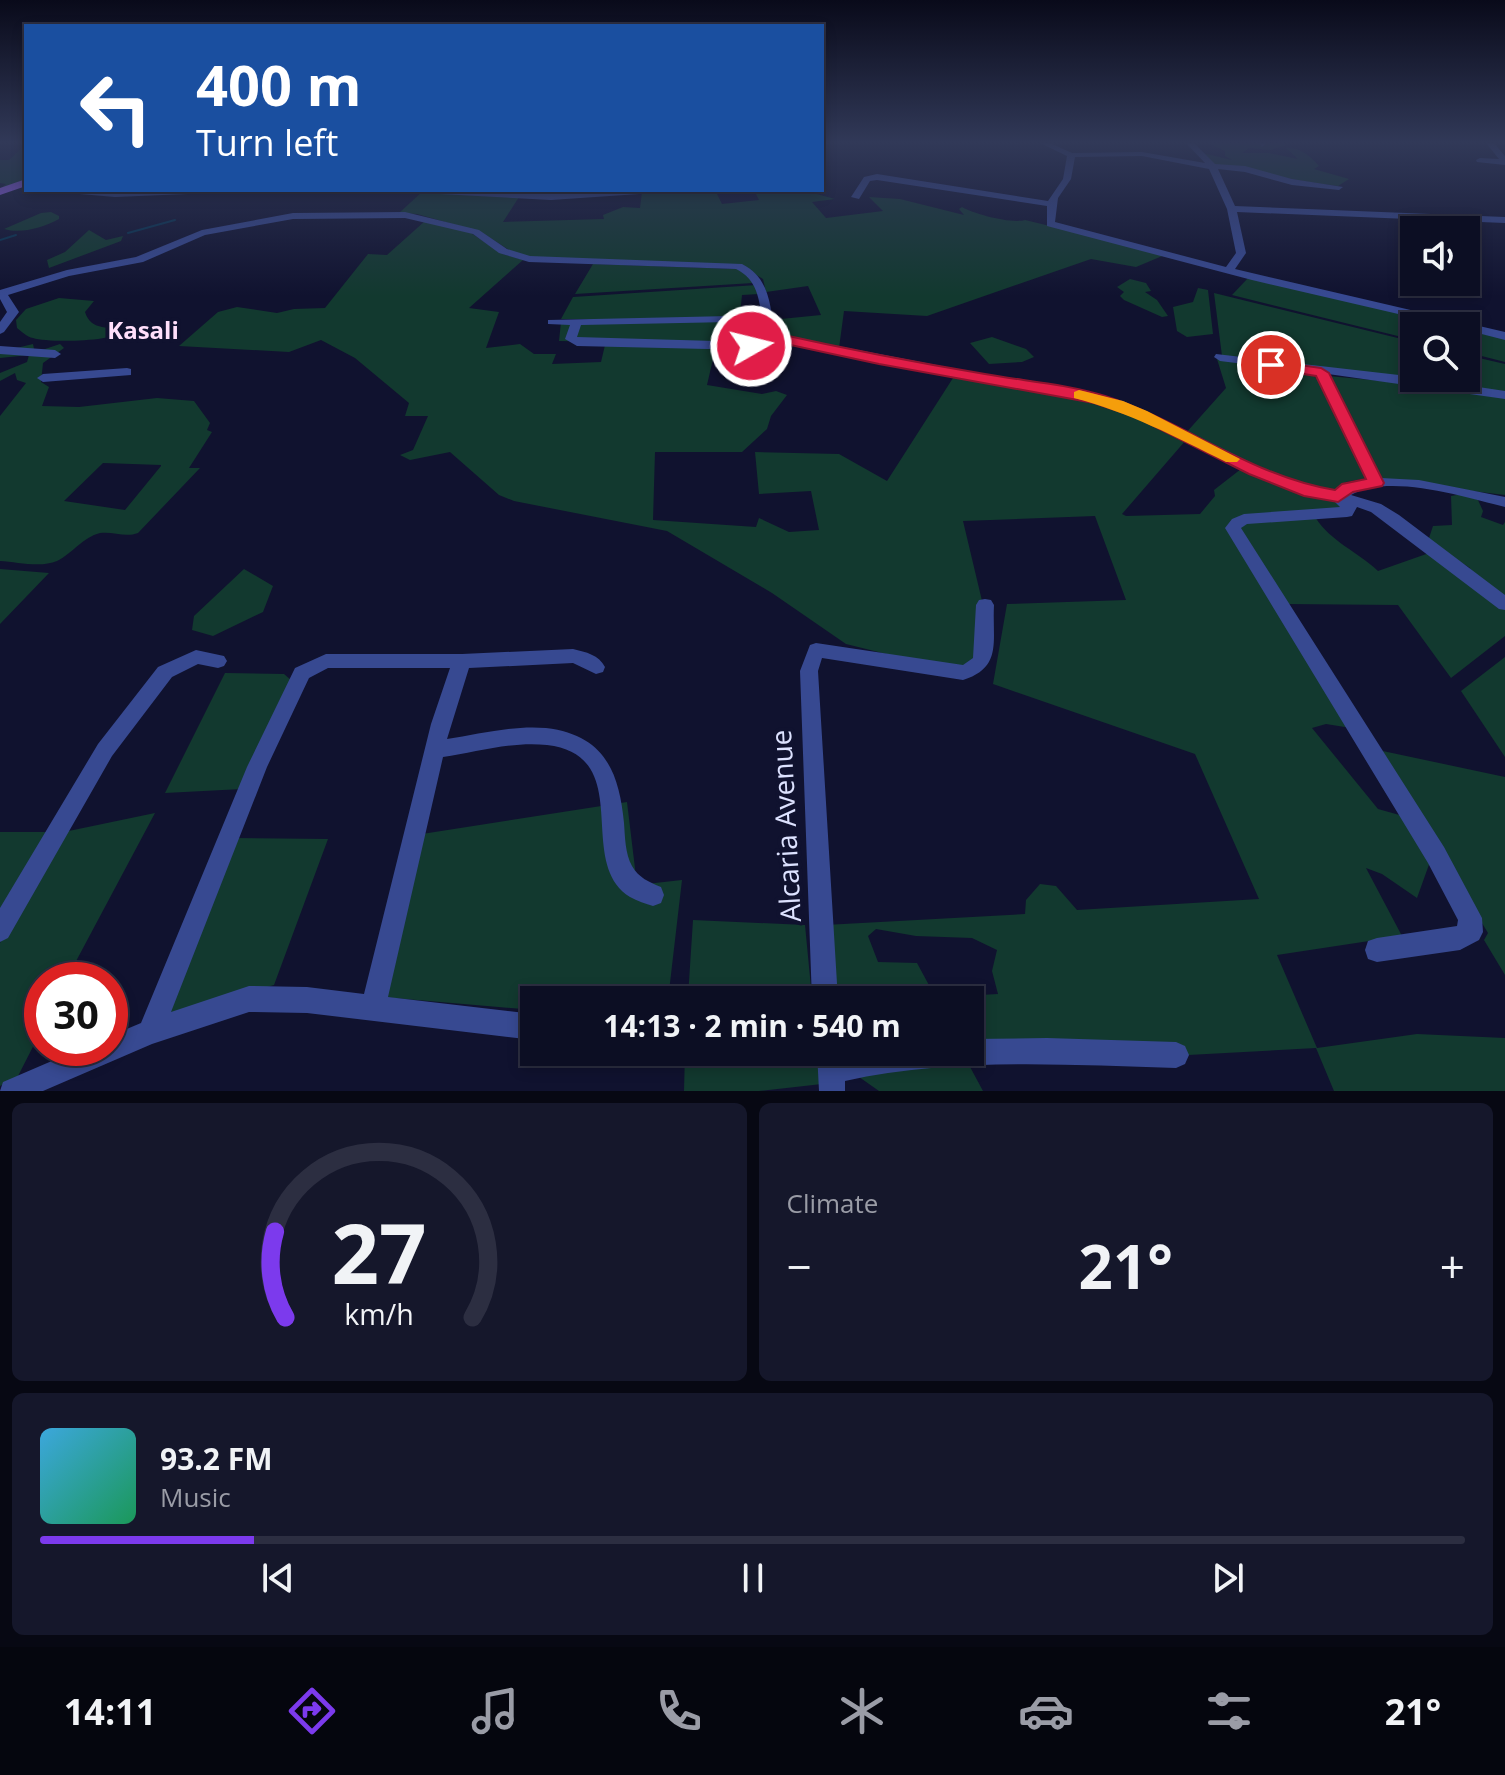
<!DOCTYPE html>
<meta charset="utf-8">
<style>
body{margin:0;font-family:"Open Sans",sans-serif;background:#15172b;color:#f1f3f6;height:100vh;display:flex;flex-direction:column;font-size:30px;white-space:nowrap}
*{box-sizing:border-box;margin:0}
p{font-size:26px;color:#9a9ca6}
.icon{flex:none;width:44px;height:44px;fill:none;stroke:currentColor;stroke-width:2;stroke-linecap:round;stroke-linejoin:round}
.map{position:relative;height:1091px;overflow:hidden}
.panel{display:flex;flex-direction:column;gap:12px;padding:12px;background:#070813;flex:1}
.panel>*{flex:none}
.banner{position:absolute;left:24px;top:24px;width:800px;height:168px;border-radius:0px;box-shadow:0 4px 12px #0003,0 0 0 2px #2c2e41;background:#1a4fa0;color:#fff;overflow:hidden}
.fabs{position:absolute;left:1400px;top:216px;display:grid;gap:16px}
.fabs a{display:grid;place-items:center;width:80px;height:80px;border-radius:0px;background:#0c0e23;box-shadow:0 4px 12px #0003,0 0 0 2px #2c2e41;font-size:40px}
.speed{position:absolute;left:24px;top:962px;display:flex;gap:16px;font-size:40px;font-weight:700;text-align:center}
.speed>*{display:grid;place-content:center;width:104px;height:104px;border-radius:50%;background:#0c0e23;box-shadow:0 4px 12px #0003,0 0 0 2px #2c2e41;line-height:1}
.speed .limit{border:12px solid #d22;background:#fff;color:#111}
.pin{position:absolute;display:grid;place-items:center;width:68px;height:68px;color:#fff;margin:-34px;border:4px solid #fff;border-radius:50%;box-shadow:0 2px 8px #0007}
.me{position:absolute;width:88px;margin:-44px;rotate:82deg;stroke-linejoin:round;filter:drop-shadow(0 0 6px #0008)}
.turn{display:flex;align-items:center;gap:28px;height:168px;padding:0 40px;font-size:36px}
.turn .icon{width:104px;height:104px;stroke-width:2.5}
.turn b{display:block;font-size:56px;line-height:68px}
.big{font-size:60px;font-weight:700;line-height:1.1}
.panel .card{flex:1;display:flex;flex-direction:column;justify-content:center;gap:12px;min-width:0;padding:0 28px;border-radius:12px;background:#15172b}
.panel .dial{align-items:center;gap:0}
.dial svg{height:208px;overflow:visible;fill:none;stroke:#2c2e41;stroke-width:7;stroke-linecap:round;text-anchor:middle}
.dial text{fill:#f1f3f6;stroke:none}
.song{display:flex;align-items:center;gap:24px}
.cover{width:96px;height:96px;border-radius:12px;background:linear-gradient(135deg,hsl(200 70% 55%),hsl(150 70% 35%))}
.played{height:8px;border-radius:4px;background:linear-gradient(90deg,#7c3aed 15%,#2c2e41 15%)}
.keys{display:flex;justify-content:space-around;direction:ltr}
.heat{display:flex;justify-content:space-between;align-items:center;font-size:44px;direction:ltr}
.panel .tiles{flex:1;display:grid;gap:12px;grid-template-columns:1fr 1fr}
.card:last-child{grid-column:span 2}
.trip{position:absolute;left:520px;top:986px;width:464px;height:80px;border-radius:0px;background:#0c0e23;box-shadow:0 4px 12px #0003,0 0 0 2px #2c2e41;font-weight:700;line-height:80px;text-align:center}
.tab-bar{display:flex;height:128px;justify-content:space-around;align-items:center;background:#05060e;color:#9a9ca6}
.tab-bar .icon{width:56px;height:56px}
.tab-bar .current{color:#7c3aed}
.tab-bar b{font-size:36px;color:#f1f3f6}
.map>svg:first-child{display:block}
.green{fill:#12392f;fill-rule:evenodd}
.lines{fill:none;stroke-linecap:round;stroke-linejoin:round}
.stream{stroke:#063451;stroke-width:2}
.minor{fill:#374991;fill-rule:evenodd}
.major{fill:#a064ff;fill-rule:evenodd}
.route{fill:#e11d48;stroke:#92132f;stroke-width:2}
.slow{fill:#f59e0b}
.labels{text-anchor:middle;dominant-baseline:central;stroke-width:8;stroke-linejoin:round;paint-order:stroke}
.far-quarter-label{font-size:24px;font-weight:bold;fill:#ffdffb;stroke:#10122f}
.near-street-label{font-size:28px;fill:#dde2ff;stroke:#10122f}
</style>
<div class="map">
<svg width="1505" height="1091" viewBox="0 0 1505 1091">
<rect width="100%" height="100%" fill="#10122f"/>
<path class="green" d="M 1208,143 L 1283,143 L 1286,145 L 1271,150 L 1249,148 L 1242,153 L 1269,153 L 1298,159 L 1286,148 C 1301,147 1310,156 1319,166 L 1314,169 L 1349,179 L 1338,186 C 1296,182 1256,170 1214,166 L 1202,153 L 1232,160 L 1225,156 L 1225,151 Z
M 26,144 L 26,154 L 22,158 L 26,158 L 26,179 L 0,189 L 6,184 L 0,183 L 0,160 L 9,160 Z
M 661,190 L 715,190 L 722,204 L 759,200 L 754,190 L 802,190 L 835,199 L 812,202 L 826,218 L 883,211 L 869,197 L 900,199 L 964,215 L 959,209 L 962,207 C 974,214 1011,224 1025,220 L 1167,254 L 1136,267 L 1091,259 L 927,316 L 844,311 L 839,348 L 777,335 L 771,320 L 821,315 L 808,286 L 766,292 L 763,279 L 740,265 L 547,259 L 517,255 L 481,232 L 417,214 L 399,213 L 422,192 L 519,197 L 503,222 L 604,219 L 603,215 L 623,207 L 640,208 L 642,192 Z
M 51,212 L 59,216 L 59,219 C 42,228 21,234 4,229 L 41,213 Z
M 425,221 L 471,233 L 503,254 L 523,260 L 469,308 L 499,312 L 486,348 L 520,344 L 534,354 L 556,354 L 552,364 L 601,362 L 605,345 L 716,346 L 707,385 L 762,394 L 776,391 L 787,395 L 771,416 L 767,429 L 742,452 L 655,452 L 653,520 L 756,527 L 759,518 L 789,532 L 819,530 L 811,491 L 759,494 L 755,452 L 839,454 L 887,481 L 953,378 L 958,376 L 1119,406 L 1186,440 L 1122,514 L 1126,516 L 1200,514 L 1215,496 L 1214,490 L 1241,469 L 1298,491 L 1334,500 L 1342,509 L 1231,521 L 1351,728 L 1326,724 L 1312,728 L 1378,809 L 1403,816 L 1431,859 L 1417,898 L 1382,874 L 1366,868 L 1402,936 L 1277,955 L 1317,1048 L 1417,1034 L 1505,1038 L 1505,1091 L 1334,1091 L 1316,1048 L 1151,1057 L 986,1045 L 970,1030 L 970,1004 L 980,995 L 998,994 L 992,971 L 997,950 L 972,938 L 916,936 L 876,929 L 868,936 L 878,962 L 917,963 L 937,1000 L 830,1000 L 825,925 L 1025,914 L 1026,900 L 1040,884 L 1056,886 L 1077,910 L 1259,899 L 1195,754 L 993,684 L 1007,604 L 1126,600 L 1095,516 L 963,521 L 983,605 L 977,656 L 955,671 L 846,644 L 772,593 L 667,531 L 514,501 L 499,495 L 450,452 L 410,460 L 400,455 L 413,450 L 428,416 L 405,416 L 409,403 L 355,358 L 321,340 L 289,352 L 179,346 L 218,312 L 237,307 L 277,313 L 294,309 L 325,308 L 368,254 L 387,255 Z
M 89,230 L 106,240 L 123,236 L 121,241 L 49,268 L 47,260 L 65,252 Z
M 593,264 L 737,269 L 748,273 L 753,283 L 575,294 Z
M 1249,277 L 1459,326 L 1414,326 L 1414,340 L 1232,295 Z
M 1130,279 L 1146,283 L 1151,291 L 1145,292 L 1157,300 L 1168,316 L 1162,317 L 1124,300 L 1120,296 L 1124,292 L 1117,287 Z
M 757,285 L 759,294 L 742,295 L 740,315 L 728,321 L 761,313 L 767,336 L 748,344 L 559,341 L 561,322 L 594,319 L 561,319 L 573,297 Z
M 1198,288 L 1208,290 L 1213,334 L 1187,337 L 1177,331 L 1173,307 L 1193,302 Z
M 1214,293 L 1414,342 L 1414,378 L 1466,378 L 1466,355 L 1505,364 L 1505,392 L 1222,356 Z
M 59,298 L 94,301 L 85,312 C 91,332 111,326 126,330 C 116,342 49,343 33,338 C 27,337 21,331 17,328 L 16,320 L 26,309 Z
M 1466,328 L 1505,337 L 1505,362 L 1466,352 Z
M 992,337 L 1026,349 L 1034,357 L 1022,362 L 989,364 L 970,343 Z
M 33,344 L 34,349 L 42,350 L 60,344 L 64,348 L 43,363 L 41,382 L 49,387 L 42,406 L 79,407 L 157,398 L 194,401 L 210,423 L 207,430 L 212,432 L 189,468 L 200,468 L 138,533 C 125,538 113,531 100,533 C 83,537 73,553 57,561 C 41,568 17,562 0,561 L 0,416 L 26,383 L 17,380 L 15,373 L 0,381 L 0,373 L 27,362 L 29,355 L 0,358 L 0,352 ZM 103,463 L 161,465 L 161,466 L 125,510 L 64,501 Z
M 1217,359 L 1308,372 L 1323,383 L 1367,478 L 1346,482 L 1331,492 L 1312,489 L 1185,434 L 1226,388 Z
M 1328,376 L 1449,387 L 1456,394 L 1473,390 L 1505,396 L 1505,495 L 1381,480 Z
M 1462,494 L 1478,500 L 1483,511 L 1481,517 L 1503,525 L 1505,522 L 1505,598 L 1471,575 L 1470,568 L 1428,541 L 1433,526 L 1452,525 L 1451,496 Z
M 1315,517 C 1331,542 1357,551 1378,571 L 1432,552 L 1505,607 L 1505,636 L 1451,678 L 1398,605 L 1286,604 L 1240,534 L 1240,526 L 1250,521 Z
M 0,569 L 49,573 L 0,624 Z
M 244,569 L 273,586 L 263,612 L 213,636 L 192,630 L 194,616 Z
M 1505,657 L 1505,757 L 1461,691 Z
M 225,673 L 284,674 L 291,680 L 242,789 L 165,793 Z
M 1378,750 L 1505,777 L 1505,975 L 1484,940 L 1488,933 Z
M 627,802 L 637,885 L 682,880 L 668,1000 L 534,1000 L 534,1010 L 382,997 L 422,834 Z
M 155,813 L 66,980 L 42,980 L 42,1029 L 17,1078 L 0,1086 L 0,943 L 64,832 Z
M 0,832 L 48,832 L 0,913 Z
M 234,838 L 328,839 L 274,985 L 173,1014 L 167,1011 Z
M 693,920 L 805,925 L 812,998 L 688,997 Z
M 685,1052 L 820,1052 L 822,1084 L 759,1091 L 684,1091 Z
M 833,1052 L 962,1052 L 983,1091 L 879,1091 L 842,1065 Z"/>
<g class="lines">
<path class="stream" d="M 128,233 L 175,220
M 0,240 L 16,235"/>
<path class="minor" d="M 1040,143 L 1050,143 L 1072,153 L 1142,152 L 1205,163 L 1186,143 L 1194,143 L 1215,164 L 1245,166 L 1292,179 L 1343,187 L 1339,190 L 1292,185 L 1245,172 L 1218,169 L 1235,206 L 1505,217 L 1505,223 L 1237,212 L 1246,253 L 1235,269 L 1505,332 L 1505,340 L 1466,330 L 1466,326 L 1450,326 L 1252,280 L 1047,226 L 1047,206 L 877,180 L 870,181 L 859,199 L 851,197 L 864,177 L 877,174 L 1048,201 L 1063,179 L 1067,156 ZM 1142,156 L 1209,169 L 1227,209 L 1236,253 L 1226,267 L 1055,222 L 1058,198 L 1071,179 L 1075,157 Z
M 1259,143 L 1267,143 L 1262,147 Z
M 1486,143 L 1494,143 L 1505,156 L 1505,165 L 1477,162 L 1476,160 L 1480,158 L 1499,159 Z
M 64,190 L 216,190 L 212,193 L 115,197 L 68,193 Z
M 417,190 L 551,194 L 658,190 L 654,193 L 551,200 L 421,193 Z
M 405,212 L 479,230 L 507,249 L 530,256 L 742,264 C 770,278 770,306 775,334 L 1123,401 L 1260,467 L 1313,488 L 1336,491 L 1348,484 L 1367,480 L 1315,373 L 1220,361 L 1214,357 L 1216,354 L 1399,375 L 1505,391 L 1505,399 L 1328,374 L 1381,478 L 1419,480 L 1505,497 L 1505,507 C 1464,497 1389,473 1351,495 L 1381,504 L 1399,515 L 1505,595 L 1505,610 L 1499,609 L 1371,512 L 1357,507 L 1352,516 L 1347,517 L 1247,524 L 1241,528 L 1444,847 L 1482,918 L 1483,932 L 1479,940 L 1460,950 L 1377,962 L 1368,959 L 1365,950 L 1368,941 L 1377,938 L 1457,926 L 1458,920 L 1428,863 L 1225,528 L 1232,519 L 1244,514 L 1340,507 L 1333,500 L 1305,495 L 1250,473 L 1114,407 L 772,340 L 751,350 L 577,346 L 565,339 L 570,325 L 548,324 L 548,320 L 730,316 L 760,306 C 757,289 752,277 736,269 L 529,262 L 499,253 L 473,234 L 405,218 L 293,219 L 205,235 L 143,262 L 69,276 L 8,295 L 19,312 L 4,332 L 0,334 L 0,322 L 7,312 L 0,299 L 0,290 L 67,270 L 136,257 L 202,230 L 293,213 ZM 761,313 L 764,335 L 749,342 L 577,337 L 581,325 L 731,322 Z
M 0,346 L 55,350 L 61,354 L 55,358 L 0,354 Z
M 127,368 L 131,369 L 131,375 L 43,382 L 37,378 L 43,374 Z
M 985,599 L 991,600 L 994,605 C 992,641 1003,667 963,680 L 822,658 L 818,671 L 838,1000 L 812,1000 L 800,671 L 810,645 L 816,643 L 963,665 L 973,658 L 976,605 L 979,600 Z
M 573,649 C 586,652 599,655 605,667 L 603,672 L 596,674 L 573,663 L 469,668 L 447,739 C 479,734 514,725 546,728 C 604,735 619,771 624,823 C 625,836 625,854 632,866 C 639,878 649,882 661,887 L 664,895 L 661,903 L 653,906 C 646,904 637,901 630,897 C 574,862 637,756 547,745 C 513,741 476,752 443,757 L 388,997 L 534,1014 L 534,1040 L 307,1013 L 249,1012 L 152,1044 L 43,1091 L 0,1091 L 3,1082 L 82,1048 L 110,1048 L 110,1036 L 141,1023 L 247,767 L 295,668 L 326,654 L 462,654 ZM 328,668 L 450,668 L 431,724 L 364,994 L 307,987 L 249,986 L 171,1012 L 267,767 L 309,678 Z
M 196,650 L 224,656 L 227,661 L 224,666 L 218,668 L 198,664 L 172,677 L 112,756 L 8,938 L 0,942 L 0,908 L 98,744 L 158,667 Z
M 1047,1038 L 1176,1042 L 1185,1046 L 1189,1055 L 1185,1064 L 1176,1068 C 1065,1065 954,1057 845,1081 L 845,1091 L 819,1091 L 817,1052 L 843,1052 L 843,1055 L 858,1052 L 970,1052 L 970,1039 Z"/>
<path class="major" d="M 26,179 L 26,186 L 0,195 L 0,188 Z"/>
</g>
<linearGradient id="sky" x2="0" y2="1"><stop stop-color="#090a1a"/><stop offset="0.48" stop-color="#313958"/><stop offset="1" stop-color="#313958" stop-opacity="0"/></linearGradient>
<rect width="1505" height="296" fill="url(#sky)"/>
<path class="route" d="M 770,332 C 842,348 913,362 985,374 C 1024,381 1067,384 1105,396 C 1183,421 1253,477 1335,490 L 1342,484 L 1366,479 L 1316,376 L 1271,369 L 1264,365 L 1271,361 L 1321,368 L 1329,373 L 1384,483 L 1382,486 L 1353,492 L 1338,502 L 1304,496 L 1249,474 L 1136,417 L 1094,403 L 879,364 L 772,341 L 751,350 L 744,346 Z"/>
<path class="slow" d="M 1079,390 L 1123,401 L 1147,411 L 1240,459 L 1237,462 L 1226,462 C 1176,437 1128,412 1074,398 L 1074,392 Z"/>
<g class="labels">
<g class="far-quarter-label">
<text x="143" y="329">Kasali</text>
</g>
<g class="near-street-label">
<text transform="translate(785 826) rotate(-93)">Alcaria Avenue</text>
</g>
</g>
</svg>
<div class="fabs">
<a><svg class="icon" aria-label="sound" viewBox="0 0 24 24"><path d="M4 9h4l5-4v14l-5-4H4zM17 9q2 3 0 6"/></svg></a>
<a><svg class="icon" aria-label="search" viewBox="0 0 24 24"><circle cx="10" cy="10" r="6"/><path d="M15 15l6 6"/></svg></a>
</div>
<div class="speed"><div class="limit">30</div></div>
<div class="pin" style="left:1271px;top:365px;background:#d93025"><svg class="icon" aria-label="arrive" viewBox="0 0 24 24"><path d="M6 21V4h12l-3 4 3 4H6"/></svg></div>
<svg class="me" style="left:751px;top:346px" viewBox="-20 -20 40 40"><circle r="17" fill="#e11d48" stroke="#fff" stroke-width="3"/><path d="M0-11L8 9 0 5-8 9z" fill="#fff"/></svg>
<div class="trip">14:13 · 2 min · 540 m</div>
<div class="banner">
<div class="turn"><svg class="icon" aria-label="left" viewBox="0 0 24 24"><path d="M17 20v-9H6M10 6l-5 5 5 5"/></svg><div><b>400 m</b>Turn left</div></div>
</div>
</div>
<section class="panel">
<div class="tiles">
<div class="card dial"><svg viewBox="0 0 100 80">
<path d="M14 69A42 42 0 1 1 86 69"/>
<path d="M14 69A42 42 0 0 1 10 36" stroke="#7c3aed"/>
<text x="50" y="56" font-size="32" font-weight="700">27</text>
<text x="50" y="72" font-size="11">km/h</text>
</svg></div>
<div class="card"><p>Climate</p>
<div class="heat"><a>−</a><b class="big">21°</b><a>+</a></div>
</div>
<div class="card">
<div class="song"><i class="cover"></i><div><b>93.2 FM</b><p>Music</p></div></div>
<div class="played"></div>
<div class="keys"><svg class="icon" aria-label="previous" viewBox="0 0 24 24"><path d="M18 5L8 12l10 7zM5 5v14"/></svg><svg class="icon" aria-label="pause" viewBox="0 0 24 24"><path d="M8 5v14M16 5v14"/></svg><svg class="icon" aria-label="next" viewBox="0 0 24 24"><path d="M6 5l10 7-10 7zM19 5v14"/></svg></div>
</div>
</div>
</section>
<nav class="tab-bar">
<b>14:11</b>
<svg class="icon current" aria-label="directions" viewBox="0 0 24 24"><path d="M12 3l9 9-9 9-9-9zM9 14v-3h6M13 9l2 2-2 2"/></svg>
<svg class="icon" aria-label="music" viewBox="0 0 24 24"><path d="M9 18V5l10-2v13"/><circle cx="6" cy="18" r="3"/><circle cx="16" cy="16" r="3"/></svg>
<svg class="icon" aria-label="phone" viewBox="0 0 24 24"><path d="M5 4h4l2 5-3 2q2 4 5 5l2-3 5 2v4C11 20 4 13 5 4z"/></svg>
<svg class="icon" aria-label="climate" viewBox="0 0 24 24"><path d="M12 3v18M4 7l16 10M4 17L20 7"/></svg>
<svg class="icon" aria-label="car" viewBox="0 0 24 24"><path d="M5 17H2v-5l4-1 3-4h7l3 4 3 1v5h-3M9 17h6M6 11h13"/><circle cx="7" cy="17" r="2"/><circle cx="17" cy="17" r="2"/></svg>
<svg class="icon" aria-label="filters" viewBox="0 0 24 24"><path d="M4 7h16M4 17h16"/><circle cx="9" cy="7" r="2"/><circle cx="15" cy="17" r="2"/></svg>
<b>21°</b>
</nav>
